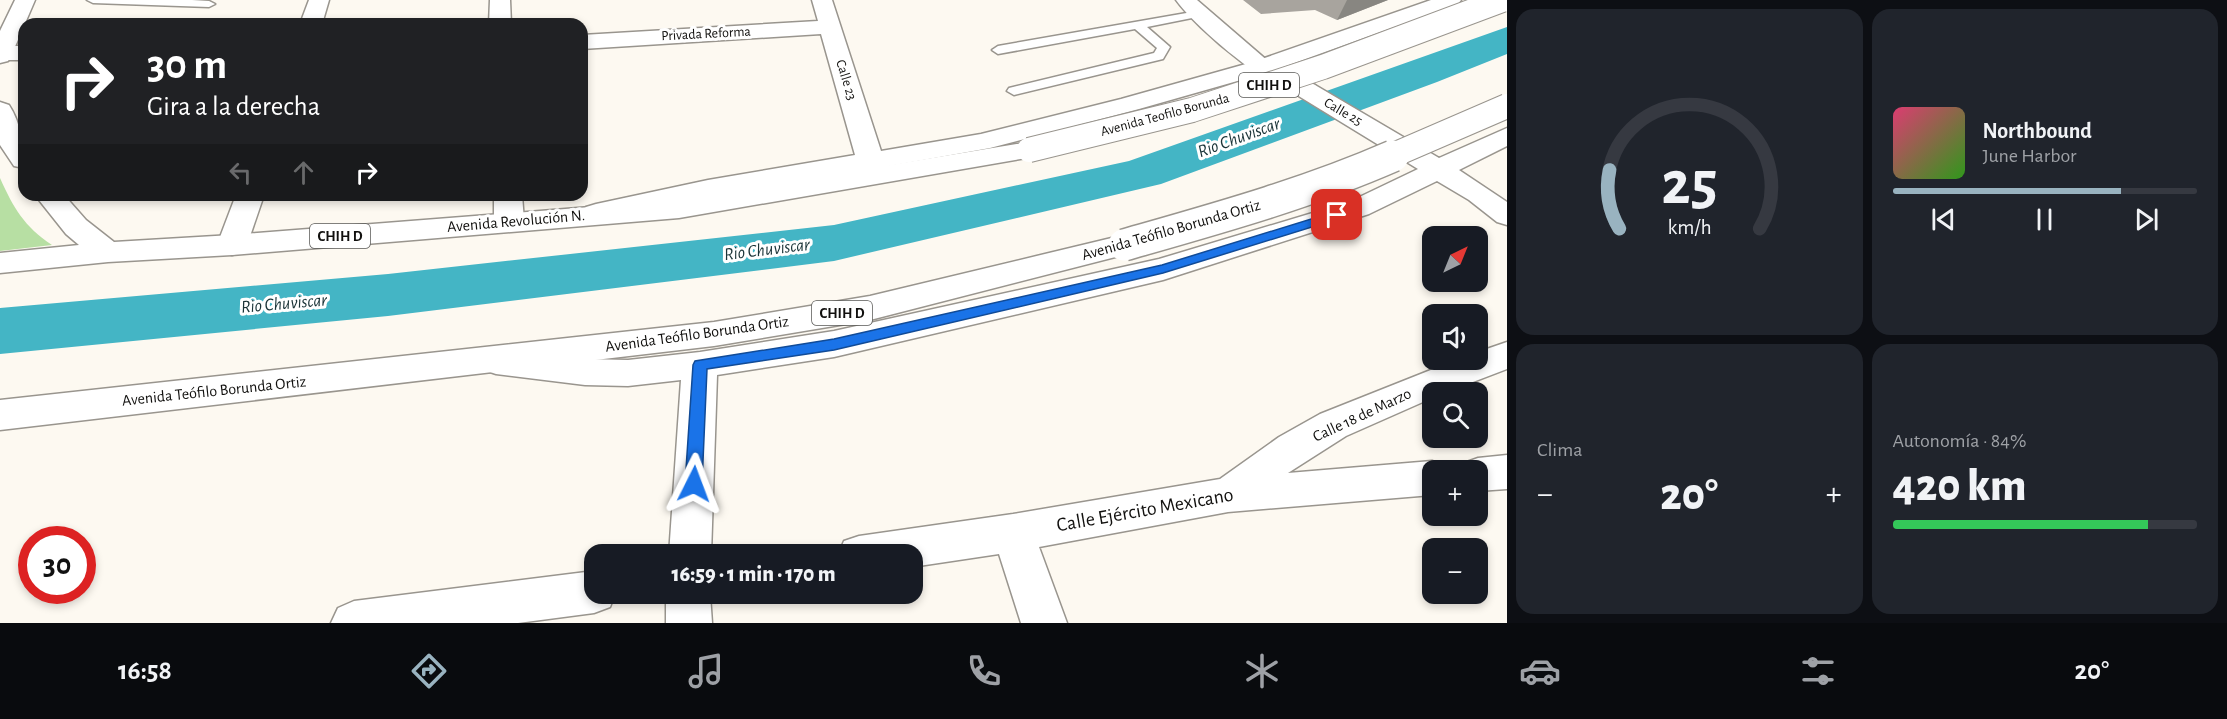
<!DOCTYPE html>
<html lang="es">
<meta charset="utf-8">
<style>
body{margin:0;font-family:"Alegreya Sans",sans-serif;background:#20242c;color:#f1f3f6;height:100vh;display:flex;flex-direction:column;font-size:22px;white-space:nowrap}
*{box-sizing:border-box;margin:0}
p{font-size:20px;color:#9ea1a6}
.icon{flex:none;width:33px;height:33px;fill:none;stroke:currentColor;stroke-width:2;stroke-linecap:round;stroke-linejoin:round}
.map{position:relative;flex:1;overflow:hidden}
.side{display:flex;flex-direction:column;gap:9px;padding:9px;background:#0d0f14;width:720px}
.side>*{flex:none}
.top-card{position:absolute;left:18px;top:18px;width:570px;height:183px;border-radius:18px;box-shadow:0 3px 9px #0003;background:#202124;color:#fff;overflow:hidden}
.needle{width:39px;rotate:43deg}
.tools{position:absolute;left:1422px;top:226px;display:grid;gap:12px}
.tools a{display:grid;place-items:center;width:66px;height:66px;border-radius:12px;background:#171b24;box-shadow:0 3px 9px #0003;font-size:30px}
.speed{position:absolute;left:18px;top:526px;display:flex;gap:12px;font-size:30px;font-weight:700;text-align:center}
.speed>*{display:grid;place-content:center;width:78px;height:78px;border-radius:50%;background:#171b24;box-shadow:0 3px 9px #0003;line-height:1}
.speed .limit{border:9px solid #d22;background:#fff;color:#111}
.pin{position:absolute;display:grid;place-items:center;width:51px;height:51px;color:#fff;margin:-26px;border-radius:12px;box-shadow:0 3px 9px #0006}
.me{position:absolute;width:66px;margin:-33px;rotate:3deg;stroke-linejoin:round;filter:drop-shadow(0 0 4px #0008)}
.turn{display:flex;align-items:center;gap:21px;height:126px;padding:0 30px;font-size:27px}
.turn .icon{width:78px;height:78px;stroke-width:2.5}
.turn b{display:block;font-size:42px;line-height:51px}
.lanes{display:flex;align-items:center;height:57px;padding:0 30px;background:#0003;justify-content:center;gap:30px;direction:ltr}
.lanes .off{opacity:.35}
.big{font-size:45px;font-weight:800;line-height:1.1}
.side .widget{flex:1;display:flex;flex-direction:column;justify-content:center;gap:9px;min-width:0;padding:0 21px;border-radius:18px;background:#20242c}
.side .dial{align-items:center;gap:0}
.dial svg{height:156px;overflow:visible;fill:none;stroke:#363941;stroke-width:7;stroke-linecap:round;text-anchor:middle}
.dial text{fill:#f1f3f6;stroke:none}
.song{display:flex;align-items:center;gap:18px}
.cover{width:72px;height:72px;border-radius:9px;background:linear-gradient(135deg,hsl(340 70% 55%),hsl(110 70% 35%))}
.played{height:6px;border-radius:3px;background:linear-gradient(90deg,#99b3c0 75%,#363941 75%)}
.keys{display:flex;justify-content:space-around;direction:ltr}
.heat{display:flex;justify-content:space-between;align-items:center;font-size:33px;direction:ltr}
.charge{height:9px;border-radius:4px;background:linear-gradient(90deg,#34c759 84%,#363941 0)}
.side .tiles{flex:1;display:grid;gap:9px;grid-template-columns:repeat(2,1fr)}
.trip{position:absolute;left:584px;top:544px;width:339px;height:60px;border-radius:18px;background:#171b24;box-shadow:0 3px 9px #0003;font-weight:800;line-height:60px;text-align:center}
.tabs{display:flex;height:96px;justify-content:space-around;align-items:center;background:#090b0e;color:#9ea1a6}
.tabs .icon{width:42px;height:42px}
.tabs .current{color:#99b3c0}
.tabs b{font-size:27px;color:#f1f3f6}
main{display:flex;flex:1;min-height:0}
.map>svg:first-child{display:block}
.green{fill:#b7dfa3}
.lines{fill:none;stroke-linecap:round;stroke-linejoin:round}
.river{fill:#44b5c5;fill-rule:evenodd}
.service-casing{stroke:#99958e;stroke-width:3}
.minor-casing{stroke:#99958e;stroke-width:3}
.tertiary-casing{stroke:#99958e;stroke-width:3}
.primary-casing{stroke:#99958e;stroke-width:3}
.service{fill:#fff;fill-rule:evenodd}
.minor{fill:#fff;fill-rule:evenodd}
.tertiary{fill:#fff;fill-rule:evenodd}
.primary{fill:#fff;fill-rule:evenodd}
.primary-bridge-far1-casing{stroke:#99958e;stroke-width:26;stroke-linecap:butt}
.primary-bridge-casing{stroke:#99958e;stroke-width:34;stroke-linecap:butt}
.primary-bridge-far1{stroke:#fff;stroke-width:24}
.primary-bridge{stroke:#fff;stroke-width:31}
.wall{fill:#a8a49e}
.shaded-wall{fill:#888681}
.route{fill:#1a73e8;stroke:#114b97;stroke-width:1.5}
.labels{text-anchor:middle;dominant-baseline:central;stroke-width:6;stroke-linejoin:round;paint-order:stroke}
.far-street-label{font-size:14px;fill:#11100e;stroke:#fff}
.shield{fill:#fff;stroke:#585856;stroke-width:1.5}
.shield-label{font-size:15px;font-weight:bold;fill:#11100e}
.street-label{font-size:16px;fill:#11100e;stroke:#fff}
.water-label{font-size:18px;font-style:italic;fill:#1a3337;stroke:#fff}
.near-street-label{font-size:20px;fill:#11100e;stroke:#fff}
</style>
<main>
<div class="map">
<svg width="1507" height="623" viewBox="0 0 1507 623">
<rect width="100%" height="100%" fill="#fdf9f1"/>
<path class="green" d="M 0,178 C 14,209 24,226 52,245 L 0,251 Z"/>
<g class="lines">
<path class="river" d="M 1507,27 L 1507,54 L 1437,82 L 1161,184 L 834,261 L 388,316 L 0,354 L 0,308 L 388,274 L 834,225 L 1129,161 Z"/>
<g class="service-casing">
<path id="service" d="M 87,0 L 192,0 L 209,1 L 215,4 L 209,7 L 93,3 Z
M 1198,11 L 1202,12 L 1202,16 L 1147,27 L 1170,47 L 1163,59 L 1014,95 L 1007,91 L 1009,88 L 1154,53 L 1157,48 L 1135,29 L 998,54 L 992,50 L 998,46 Z"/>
</g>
<g class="minor-casing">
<path id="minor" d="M 309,0 L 329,0 L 322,24 L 300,24 Z
M 490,0 L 510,0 L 511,24 L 489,24 Z
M 812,0 L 832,0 L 881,151 L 981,134 L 1121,99 L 1253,62 L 1431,0 L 1461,0 L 1458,4 L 1269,72 L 1139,109 L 990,148 L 708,198 L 596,222 L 586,219 L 581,213 L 586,207 L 596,204 L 708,180 L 855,155 L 821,34 L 582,49 L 582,35 L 818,21 Z
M 0,46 L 24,46 L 24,60 L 0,60 Z
M 1306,83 L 1315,85 L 1439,158 L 1507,128 L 1507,146 L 1459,170 L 1507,202 L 1507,225 L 1497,222 L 1469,200 L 1437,181 L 1369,214 L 1163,280 L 834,357 L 717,375 L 711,555 L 669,555 L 681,380 L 628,386 L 585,385 L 496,374 L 484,370 L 479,361 L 484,352 L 496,348 L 585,359 L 628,360 L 700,352 L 834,331 L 1159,259 L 1349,202 L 1418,169 L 1297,95 L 1294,90 L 1297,85 Z
M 236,195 L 264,195 L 247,245 L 243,252 L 232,255 L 221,252 L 217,245 Z
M 494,195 L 522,195 L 524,221 L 519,228 L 509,230 L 499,228 L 494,221 Z
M 1507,342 L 1507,369 L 1444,393 L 1432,393 L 1432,398 L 1346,436 L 1288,473 L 1432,461 L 1446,466 L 1448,471 L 1432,471 L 1432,495 L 1228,512 L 1039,547 L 1067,623 L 1021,623 L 999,554 L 912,567 L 912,555 L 838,555 L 844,541 L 859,536 L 1013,514 L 1220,479 L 1279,437 L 1320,414 L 1456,360 L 1478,360 L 1478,352 Z
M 1507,455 L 1507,489 L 1478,491 L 1478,471 L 1460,471 L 1464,463 L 1478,458 Z
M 594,571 L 594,594 L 615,594 L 610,607 L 594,613 L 518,623 L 331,623 L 338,608 L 354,601 Z
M 666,594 L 710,594 L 712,623 L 666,623 Z"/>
</g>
<g class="tertiary-casing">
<path id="tertiary" d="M 1176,0 L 1197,0 L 1269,62 L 1315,85 L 1318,90 L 1315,95 C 1281,103 1195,27 1176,0 Z"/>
</g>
<g class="primary-casing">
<path id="primary" d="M 15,0 L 35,0 L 11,56 L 8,61 L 0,63 L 0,31 Z
M 0,102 L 9,105 C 21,123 24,147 24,168 L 14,166 L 0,145 Z
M 1029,142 L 1038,144 L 1042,150 L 1038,156 L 679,218 L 232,255 L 108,262 L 0,273 L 0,253 L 79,245 L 66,234 L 35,195 L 64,195 L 86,220 L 114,242 L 232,235 L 679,200 Z
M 1124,235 L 1135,238 L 1139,245 L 1135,252 L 870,320 L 714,346 L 0,430 L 0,400 L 714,322 L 870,296 Z"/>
</g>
<use href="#service" class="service"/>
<use href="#minor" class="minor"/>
<use href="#tertiary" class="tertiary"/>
<use href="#primary" class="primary"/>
<g class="primary-bridge-far1-casing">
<path id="primary-bridge-far1" d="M 1029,150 L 1192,110 L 1323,67 L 1502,0
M 1389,157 L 1507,106"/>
</g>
<g class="primary-bridge-casing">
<path id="primary-bridge" d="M 1124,245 C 1215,219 1306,194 1393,156"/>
</g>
<use href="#primary-bridge-far1" class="primary-bridge-far1"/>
<use href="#primary-bridge" class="primary-bridge"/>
</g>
<path class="wall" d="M 1243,0 L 1388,0 L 1337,20 L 1315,10 L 1261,14 Z"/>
<path class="shaded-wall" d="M 1347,0 L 1388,0 L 1337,20 Z"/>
<path class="route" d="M 1337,211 L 1341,212 L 1341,218 L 1163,273 L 834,350 L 707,369 L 702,484 L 699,489 L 694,491 L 688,489 L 685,484 L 693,365 L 695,361 L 834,339 L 1162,265 Z"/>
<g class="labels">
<g class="far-street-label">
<text transform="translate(706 34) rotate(-3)">Privada Reforma</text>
<text transform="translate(846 80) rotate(73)">Calle 23</text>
<text transform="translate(1343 112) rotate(30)">Calle 25</text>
<text transform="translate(1165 115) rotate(-15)">Avenida Teofilo Borunda</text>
</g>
<g class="shield">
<rect x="1239" y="73" width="60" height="24" rx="4.5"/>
<rect x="310" y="224" width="60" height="24" rx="4.5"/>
<rect x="812" y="301" width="60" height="24" rx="4.5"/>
</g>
<g class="shield-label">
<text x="1269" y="85">CHIH D</text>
<text x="340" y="236">CHIH D</text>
<text x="842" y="313">CHIH D</text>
</g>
<g class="street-label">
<text transform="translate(516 221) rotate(-5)">Avenida Revolución N.</text>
<text transform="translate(1171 230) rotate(-16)">Avenida Teófilo Borunda Ortiz</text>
<text transform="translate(697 334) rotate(-8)">Avenida Teófilo Borunda Ortiz</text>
<text transform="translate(214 391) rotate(-6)">Avenida Teófilo Borunda Ortiz</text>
<text transform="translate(1362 415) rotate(-25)">Calle 18 de Marzo</text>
</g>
<g class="water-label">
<text transform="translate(1239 138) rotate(-20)">Rio Chuviscar</text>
<text transform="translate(767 250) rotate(-7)">Rio Chuviscar</text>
<text transform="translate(284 304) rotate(-5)">Rio Chuviscar</text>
</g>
<g class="near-street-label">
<text transform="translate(1145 510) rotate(-10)">Calle Ejército Mexicano</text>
</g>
</g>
</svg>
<div class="tools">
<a><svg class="needle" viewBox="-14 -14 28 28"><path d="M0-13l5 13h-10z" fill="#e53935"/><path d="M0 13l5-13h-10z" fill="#9ea1a6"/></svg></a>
<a><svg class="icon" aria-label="sound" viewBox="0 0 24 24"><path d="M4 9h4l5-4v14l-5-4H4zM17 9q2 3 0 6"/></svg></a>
<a><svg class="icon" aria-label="search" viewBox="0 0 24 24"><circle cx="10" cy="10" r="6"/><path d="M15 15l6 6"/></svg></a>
<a>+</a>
<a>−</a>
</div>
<div class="speed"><div class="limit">30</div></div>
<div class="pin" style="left:1337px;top:215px;background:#d93025"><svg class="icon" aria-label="arrive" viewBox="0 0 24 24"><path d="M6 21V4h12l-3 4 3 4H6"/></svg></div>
<svg class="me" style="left:694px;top:484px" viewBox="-20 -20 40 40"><path d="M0-17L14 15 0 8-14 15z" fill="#1a73e8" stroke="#fff" stroke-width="4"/></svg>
<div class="trip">16:59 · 1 min · 170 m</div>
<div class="top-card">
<div class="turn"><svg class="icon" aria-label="right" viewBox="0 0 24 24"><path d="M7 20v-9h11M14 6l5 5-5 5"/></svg><div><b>30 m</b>Gira a la derecha</div></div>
<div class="lanes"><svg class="icon off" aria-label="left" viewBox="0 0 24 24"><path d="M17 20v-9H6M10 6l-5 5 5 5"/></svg><svg class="icon off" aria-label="ahead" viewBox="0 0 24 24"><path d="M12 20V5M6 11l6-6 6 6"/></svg><svg class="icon" aria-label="right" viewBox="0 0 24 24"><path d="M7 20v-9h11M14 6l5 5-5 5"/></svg></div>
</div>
</div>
<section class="side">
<div class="tiles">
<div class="widget dial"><svg viewBox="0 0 100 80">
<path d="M14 69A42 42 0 1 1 86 69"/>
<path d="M14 69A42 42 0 0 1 9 39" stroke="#99b3c0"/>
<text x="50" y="56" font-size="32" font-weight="700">25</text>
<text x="50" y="72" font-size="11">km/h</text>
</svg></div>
<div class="widget">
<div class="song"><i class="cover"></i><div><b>Northbound</b><p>June Harbor</p></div></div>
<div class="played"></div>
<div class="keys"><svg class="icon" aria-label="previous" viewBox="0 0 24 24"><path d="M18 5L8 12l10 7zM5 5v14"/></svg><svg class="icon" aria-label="pause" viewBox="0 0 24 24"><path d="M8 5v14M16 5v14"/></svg><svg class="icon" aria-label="next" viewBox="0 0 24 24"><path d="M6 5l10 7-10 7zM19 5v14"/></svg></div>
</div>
<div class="widget"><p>Clima</p>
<div class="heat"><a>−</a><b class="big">20°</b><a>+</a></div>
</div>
<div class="widget"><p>Autonomía · 84%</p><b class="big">420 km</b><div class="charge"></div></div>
</div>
</section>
</main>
<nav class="tabs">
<b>16:58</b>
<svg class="icon current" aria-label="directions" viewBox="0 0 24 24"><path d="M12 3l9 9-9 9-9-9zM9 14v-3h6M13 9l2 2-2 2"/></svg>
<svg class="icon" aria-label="music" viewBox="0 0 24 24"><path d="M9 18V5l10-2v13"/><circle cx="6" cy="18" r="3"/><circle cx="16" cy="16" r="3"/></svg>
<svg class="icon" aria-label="phone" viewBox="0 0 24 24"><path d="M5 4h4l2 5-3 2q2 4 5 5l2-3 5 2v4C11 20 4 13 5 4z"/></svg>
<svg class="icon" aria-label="climate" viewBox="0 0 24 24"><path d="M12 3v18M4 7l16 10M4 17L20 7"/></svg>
<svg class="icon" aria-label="car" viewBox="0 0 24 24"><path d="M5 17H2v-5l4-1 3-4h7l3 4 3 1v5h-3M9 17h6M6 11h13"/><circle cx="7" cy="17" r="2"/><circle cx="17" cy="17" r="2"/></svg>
<svg class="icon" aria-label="filters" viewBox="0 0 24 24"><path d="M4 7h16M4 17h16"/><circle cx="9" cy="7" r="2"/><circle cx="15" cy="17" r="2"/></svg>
<b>20°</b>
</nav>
